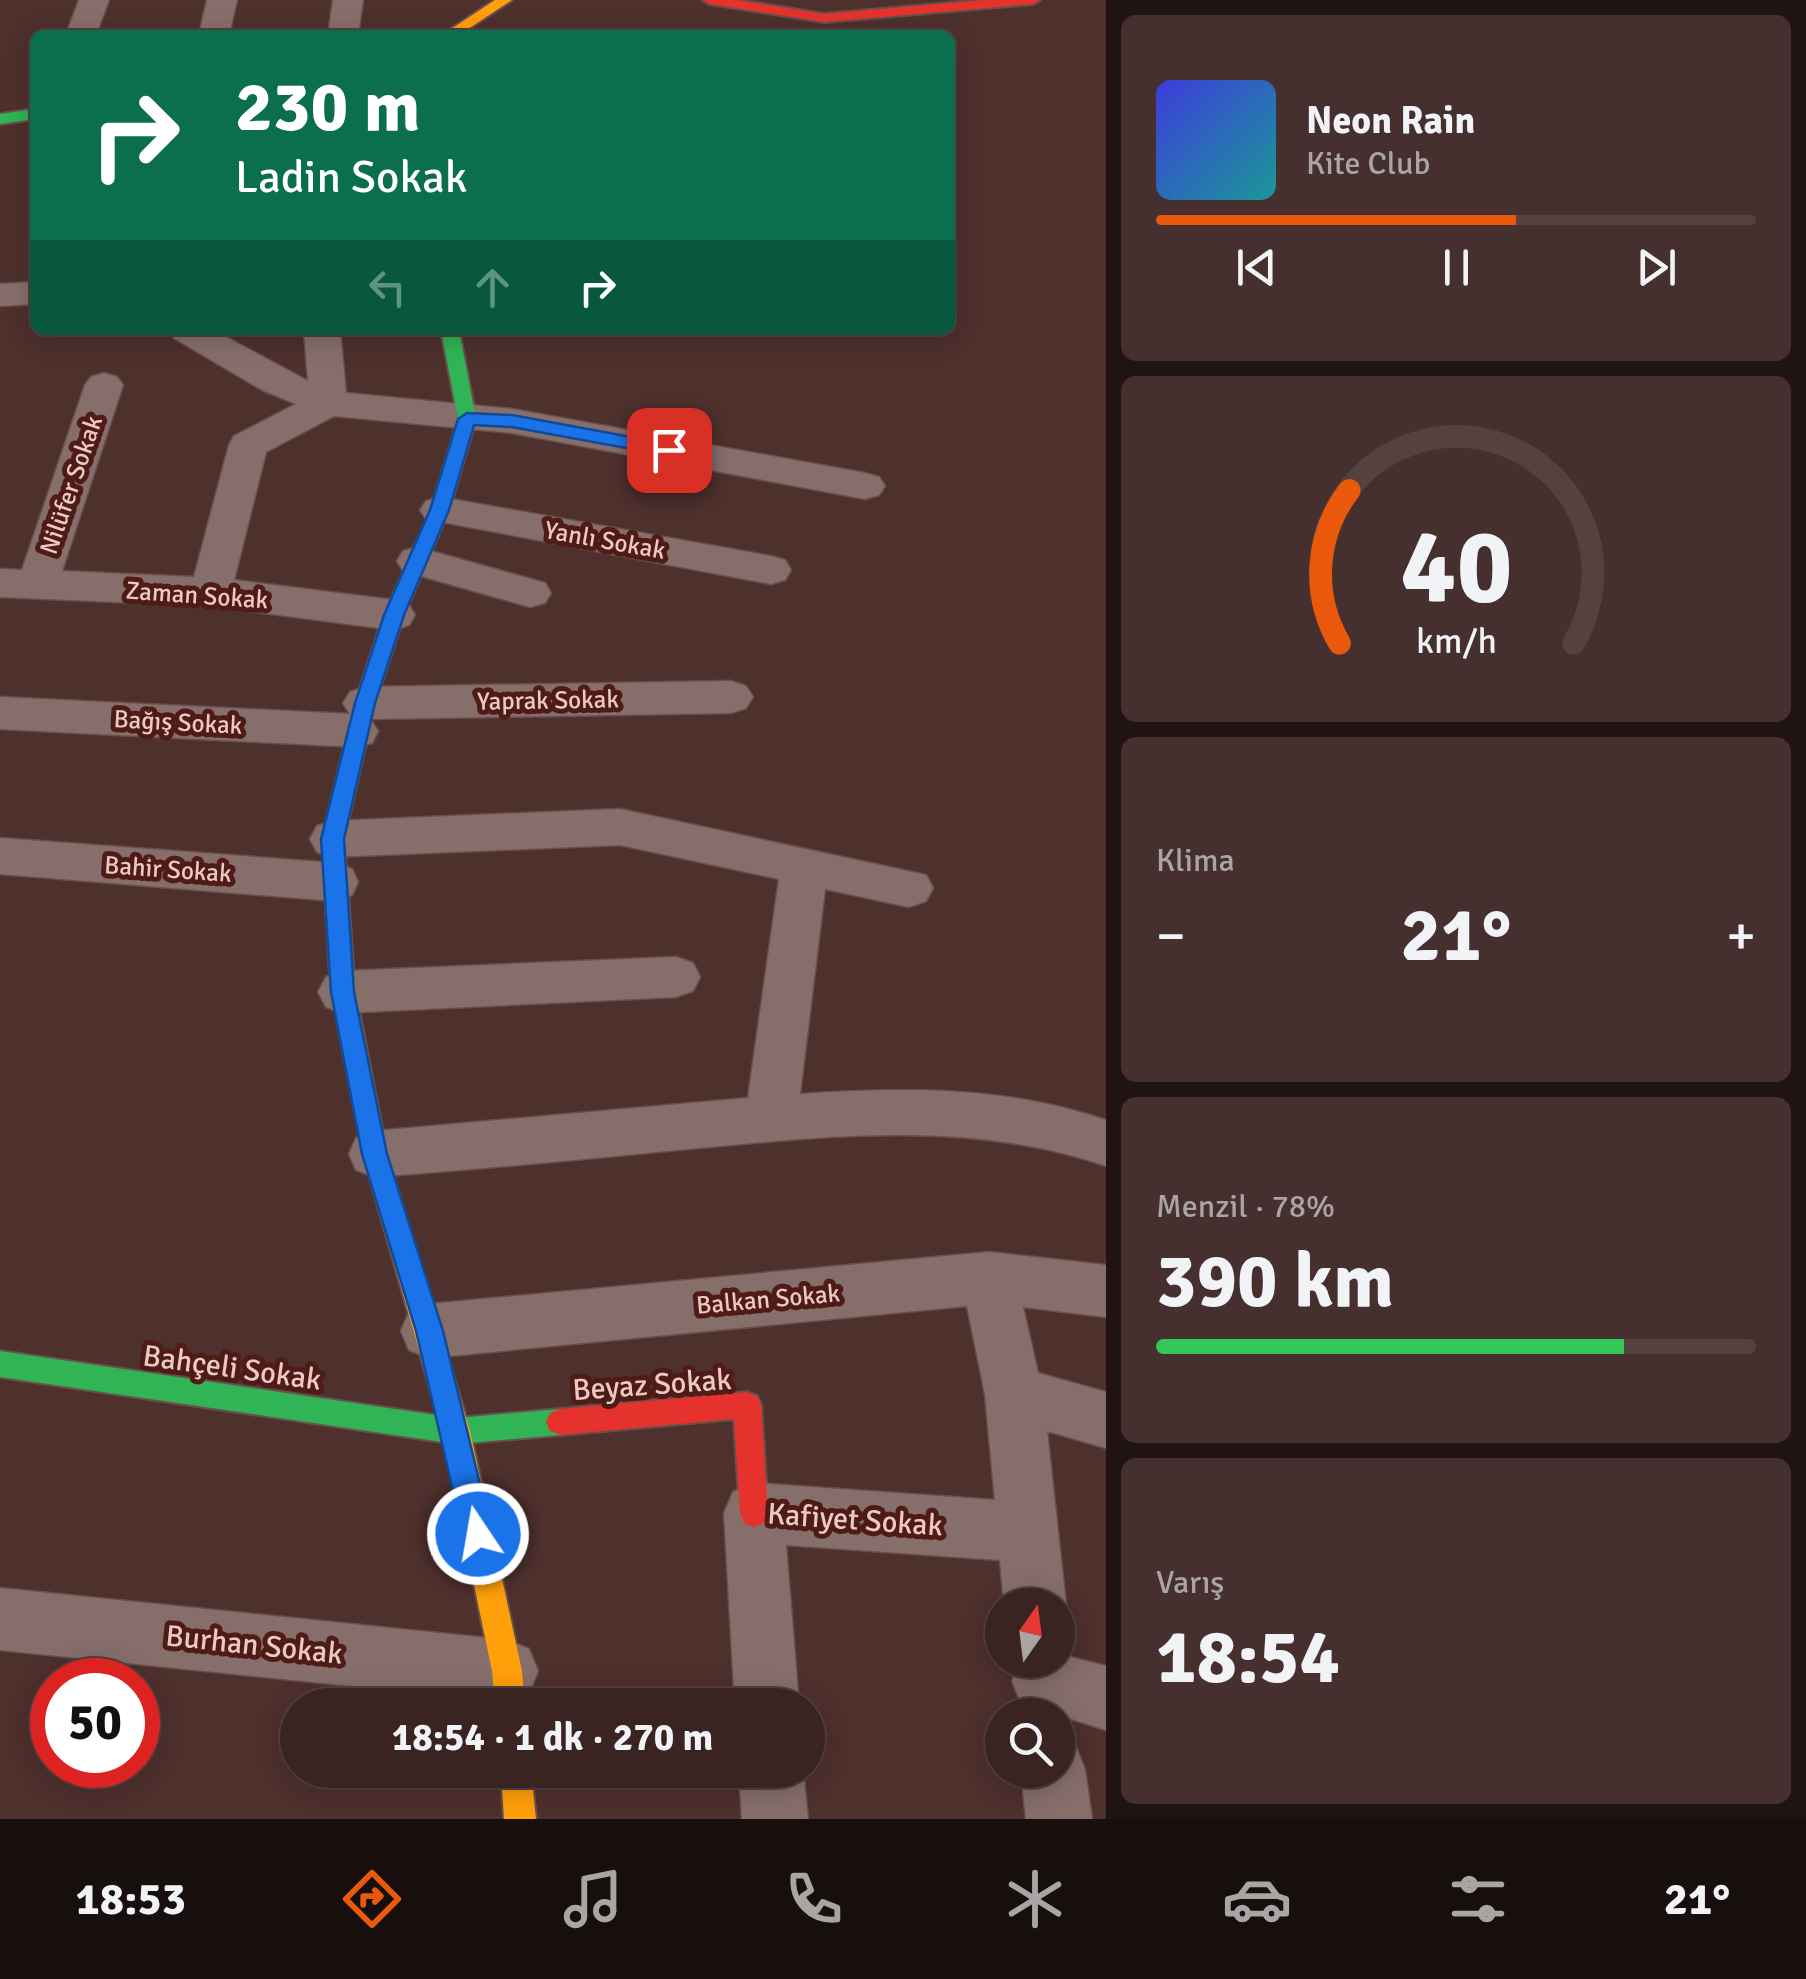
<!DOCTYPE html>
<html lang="tr">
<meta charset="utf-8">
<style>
body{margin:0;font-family:Signika,sans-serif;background:#45302f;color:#f1f3f6;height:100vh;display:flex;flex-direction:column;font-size:38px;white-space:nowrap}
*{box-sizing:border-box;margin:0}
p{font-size:32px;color:#aba4a5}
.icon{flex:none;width:55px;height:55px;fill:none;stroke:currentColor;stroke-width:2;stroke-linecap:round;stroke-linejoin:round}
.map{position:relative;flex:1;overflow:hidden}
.drawer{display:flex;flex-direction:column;gap:15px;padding:15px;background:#201413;width:700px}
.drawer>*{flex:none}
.banner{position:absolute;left:30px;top:30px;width:925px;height:305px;border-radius:15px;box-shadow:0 5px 25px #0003,0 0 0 2px #544140;background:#0b6e4f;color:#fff;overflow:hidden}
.needle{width:65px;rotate:14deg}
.buttons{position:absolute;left:985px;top:1588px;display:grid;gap:20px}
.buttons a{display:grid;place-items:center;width:90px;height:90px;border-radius:50%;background:#3a2422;box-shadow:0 5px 25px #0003,0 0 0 2px #544140;font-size:50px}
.speed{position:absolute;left:30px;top:1658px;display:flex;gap:20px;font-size:50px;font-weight:700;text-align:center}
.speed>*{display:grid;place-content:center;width:130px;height:130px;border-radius:50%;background:#3a2422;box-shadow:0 5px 25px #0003,0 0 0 2px #544140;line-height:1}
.speed .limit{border:15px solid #d22;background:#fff;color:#111}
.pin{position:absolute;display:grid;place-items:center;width:85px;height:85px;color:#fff;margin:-42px;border-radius:20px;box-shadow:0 5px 15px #0006}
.me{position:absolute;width:110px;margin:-55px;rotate:348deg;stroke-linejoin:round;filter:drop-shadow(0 0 8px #0008)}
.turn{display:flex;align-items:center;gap:35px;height:210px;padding:0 40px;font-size:45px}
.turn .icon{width:130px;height:130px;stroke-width:2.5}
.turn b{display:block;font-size:70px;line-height:85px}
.lanes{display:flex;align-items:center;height:95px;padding:0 40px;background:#0003;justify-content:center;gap:50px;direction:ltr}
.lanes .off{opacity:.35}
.big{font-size:75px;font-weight:700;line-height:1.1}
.drawer .widget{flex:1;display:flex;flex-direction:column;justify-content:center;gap:15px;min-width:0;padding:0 35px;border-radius:15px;background:#45302f}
.drawer .dial{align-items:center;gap:0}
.dial svg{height:260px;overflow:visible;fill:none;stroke:#544140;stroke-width:7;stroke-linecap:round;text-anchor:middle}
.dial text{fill:#f1f3f6;stroke:none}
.song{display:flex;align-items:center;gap:30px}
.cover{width:120px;height:120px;border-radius:15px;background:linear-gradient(135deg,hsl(240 70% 55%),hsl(180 70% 35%))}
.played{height:10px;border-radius:5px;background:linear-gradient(90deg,#ea580c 60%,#544140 60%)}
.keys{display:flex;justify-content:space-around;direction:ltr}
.heat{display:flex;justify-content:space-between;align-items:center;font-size:55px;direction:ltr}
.charge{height:15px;border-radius:8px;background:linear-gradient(90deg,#34c759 78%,#544140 0)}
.trip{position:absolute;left:280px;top:1688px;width:545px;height:100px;border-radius:50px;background:#3a2422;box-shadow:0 5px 25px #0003,0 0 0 2px #544140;font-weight:700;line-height:100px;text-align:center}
.tabs{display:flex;height:160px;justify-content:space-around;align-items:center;background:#170e0e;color:#aba4a5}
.tabs .icon{width:70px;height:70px}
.tabs .active{color:#ea580c}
.tabs b{font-size:45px;color:#f1f3f6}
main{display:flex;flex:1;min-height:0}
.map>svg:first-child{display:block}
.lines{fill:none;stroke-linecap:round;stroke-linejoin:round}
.street-casing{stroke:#694f4c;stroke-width:3}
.fast-casing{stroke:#694f4c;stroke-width:4}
.slow-casing{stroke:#694f4c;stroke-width:4}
.jam-casing{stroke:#694f4c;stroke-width:4}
.street{fill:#866e6b;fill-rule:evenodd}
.fast{fill:#30b455;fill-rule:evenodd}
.slow{fill:#ff9f0a;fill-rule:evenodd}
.jam{fill:#e5322d;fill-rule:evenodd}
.route{fill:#1a73e8;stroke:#114b97;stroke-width:2.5}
.labels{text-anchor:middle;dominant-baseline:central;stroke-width:10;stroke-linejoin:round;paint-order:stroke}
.street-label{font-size:25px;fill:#eccac4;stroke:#4f1b16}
.near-street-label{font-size:30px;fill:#eccac4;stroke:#4f1b16}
</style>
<main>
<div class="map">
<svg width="1106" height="1819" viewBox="0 0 1106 1819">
<rect width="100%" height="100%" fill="#4e302d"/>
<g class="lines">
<g class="street-casing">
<path id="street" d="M 79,0 L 109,0 L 96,35 L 66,35 Z
M 207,0 L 237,0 L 229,35 L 199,35 Z
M 333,0 L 363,0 L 358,35 L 328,35 Z
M 35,282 L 35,304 L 0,306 L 0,284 Z
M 169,330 L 213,330 L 308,381 L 304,330 L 340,330 L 346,393 L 512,409 L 865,473 L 879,477 L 885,486 L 879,495 L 865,499 L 512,433 L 334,416 L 266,452 L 234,580 L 394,600 L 409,605 L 415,615 L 409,625 L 394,630 L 211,606 L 0,597 L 0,569 L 22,570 L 85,385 L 91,377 L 104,373 L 117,377 L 123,385 L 62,571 L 194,577 L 229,445 L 234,436 L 296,404 L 262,390 L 174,338 Z
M 440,497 L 771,556 L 785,560 L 791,570 L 785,580 L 771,584 L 426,519 L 420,510 L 426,501 Z
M 417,547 L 545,583 L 551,593 L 545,603 L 530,607 L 403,571 L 397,561 L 403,551 Z
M 731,681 L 746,686 L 753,697 L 746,708 L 731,713 L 370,719 L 378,731 L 372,743 L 356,747 L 0,729 L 0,697 L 350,714 L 343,703 L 350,692 L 365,687 Z
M 620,809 L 926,875 L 933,888 L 926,901 L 909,907 L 825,889 L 800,1094 C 905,1087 1005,1086 1106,1120 L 1106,1166 C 967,1118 821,1137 678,1150 C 577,1160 476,1169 375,1177 L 356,1170 L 349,1154 L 356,1138 L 375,1131 L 748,1098 L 779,879 L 620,845 L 333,857 L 317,852 L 310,839 L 317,826 L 333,821 Z
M 0,838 L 335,863 L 352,869 L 358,882 L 352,895 L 335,901 L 0,874 Z
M 676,957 L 693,963 L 700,977 L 693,991 L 676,997 L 343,1013 L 326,1007 L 318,992 L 326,977 L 343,971 Z
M 989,1252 L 1106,1265 L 1106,1317 L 1023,1307 L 1038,1373 L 1106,1392 L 1106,1448 L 1047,1431 L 1066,1605 L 1058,1625 L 1058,1605 L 1004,1605 L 1000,1560 L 786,1545 L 799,1705 L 735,1705 L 724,1513 L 733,1492 L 754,1483 L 995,1500 L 985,1394 L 967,1306 L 429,1358 L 409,1350 L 401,1331 L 409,1312 L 429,1304 Z
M 0,1588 L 507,1640 L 529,1649 L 538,1671 L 529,1693 L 507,1702 L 0,1650 Z
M 1058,1654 L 1106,1666 L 1106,1730 L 1021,1703 L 1012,1681 L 1020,1660 L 1058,1660 Z
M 1058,1740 L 1076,1747 L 1085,1770 L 1092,1819 L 1026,1819 L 1021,1770 L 1058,1770 Z
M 739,1770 L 803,1770 L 808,1819 L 742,1819 Z"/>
</g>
<g class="fast-casing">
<path id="fast" d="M 35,109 L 35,119 L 0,124 L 0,114 Z
M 441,330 L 459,330 L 476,419 L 449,510 L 404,615 L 375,703 L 344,839 L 355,992 L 363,1031 L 359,1038 L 351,1041 L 343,1038 L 331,992 L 322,839 L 355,703 L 384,615 L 431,510 L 458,419 Z
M 0,1351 L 456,1418 L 560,1409 L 570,1413 L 574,1422 L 570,1431 L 560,1435 L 456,1444 L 0,1377 Z"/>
</g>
<g class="slow-casing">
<path id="slow" d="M 495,0 L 512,0 L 459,35 L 442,35 Z
M 351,1021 L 359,1024 L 363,1031 L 387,1154 L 470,1431 L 522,1671 L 525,1705 L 495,1705 L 492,1671 L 442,1431 L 363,1154 L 339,1031 L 343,1024 Z
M 501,1770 L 531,1770 L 536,1819 L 504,1819 Z"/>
</g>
<g class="jam-casing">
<path id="jam" d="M 703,0 L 737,0 L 824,14 L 984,0 L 1040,0 L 1033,4 L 824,22 L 710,4 Z
M 747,1392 L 757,1396 L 761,1405 L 768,1513 L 764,1523 L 754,1527 L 744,1523 L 740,1513 L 734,1419 L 560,1435 L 550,1431 L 546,1422 L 550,1413 L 560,1409 Z"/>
</g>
<use href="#street" class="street"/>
<use href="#fast" class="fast"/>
<use href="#slow" class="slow"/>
<use href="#jam" class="jam"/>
</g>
<path class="route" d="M 467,413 L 512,415 L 669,444 L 678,450 L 669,456 L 512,427 L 474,425 L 449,510 L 404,615 L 375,703 L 344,839 L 354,992 L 387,1154 L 443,1331 L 492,1534 L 488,1544 L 478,1548 L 468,1544 L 463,1534 L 416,1331 L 362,1154 L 331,992 L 321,839 L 355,703 L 384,615 L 430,510 L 458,419 Z"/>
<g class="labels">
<g class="street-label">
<text transform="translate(71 485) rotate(-71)">Nilüfer Sokak</text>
<text transform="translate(605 540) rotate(10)">Yanlı Sokak</text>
<text transform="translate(197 595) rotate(4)">Zaman Sokak</text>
<text transform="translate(548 700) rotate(-1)">Yaprak Sokak</text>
<text transform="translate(178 722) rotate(3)">Bağış Sokak</text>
<text transform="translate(168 869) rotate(4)">Bahir Sokak</text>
<text transform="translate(768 1299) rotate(-5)">Balkan Sokak</text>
</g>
<g class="near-street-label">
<text transform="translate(232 1368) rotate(8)">Bahçeli Sokak</text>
<text transform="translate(652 1385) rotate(-4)">Beyaz Sokak</text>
<text transform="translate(855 1520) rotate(4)">Kafiyet Sokak</text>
<text transform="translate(254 1645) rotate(6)">Burhan Sokak</text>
</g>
</g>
</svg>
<div class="buttons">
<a><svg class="needle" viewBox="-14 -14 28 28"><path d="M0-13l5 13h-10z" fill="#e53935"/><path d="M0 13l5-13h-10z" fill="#aba4a5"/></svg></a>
<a><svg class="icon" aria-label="search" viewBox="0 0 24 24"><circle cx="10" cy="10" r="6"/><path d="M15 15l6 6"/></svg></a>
</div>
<div class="speed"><div class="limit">50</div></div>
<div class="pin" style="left:669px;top:450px;background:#d93025"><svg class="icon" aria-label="arrive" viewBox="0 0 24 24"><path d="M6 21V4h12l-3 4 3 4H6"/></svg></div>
<svg class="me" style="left:478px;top:1534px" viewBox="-20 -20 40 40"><circle r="17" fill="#1a73e8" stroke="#fff" stroke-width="3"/><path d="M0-11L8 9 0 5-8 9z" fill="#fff"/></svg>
<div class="trip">18:54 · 1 dk · 270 m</div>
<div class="banner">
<div class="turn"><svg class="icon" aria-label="right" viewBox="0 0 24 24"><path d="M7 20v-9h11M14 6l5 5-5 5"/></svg><div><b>230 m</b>Ladin Sokak</div></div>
<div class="lanes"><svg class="icon off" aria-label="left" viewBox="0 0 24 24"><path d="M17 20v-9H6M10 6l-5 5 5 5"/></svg><svg class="icon off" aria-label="ahead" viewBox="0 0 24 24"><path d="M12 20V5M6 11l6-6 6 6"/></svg><svg class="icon" aria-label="right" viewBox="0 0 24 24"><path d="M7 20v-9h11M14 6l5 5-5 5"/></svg></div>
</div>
</div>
<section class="drawer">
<div class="widget">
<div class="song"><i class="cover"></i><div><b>Neon Rain</b><p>Kite Club</p></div></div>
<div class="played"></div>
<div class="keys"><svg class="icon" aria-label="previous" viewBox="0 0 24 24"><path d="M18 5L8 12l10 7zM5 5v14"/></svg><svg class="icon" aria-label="pause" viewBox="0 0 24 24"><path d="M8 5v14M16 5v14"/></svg><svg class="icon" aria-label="next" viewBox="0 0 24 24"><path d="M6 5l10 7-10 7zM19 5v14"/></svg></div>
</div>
<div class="widget dial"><svg viewBox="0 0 100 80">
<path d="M14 69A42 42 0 1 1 86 69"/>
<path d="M14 69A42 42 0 0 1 17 22" stroke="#ea580c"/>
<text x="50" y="56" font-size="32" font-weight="700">40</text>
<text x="50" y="72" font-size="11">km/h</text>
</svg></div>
<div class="widget"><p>Klima</p>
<div class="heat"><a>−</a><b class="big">21°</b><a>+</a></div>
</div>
<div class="widget"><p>Menzil · 78%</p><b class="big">390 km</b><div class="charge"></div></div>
<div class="widget"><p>Varış</p><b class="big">18:54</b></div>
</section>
</main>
<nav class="tabs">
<b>18:53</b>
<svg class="icon active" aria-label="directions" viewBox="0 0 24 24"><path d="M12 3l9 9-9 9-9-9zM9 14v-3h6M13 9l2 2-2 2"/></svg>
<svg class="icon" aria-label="music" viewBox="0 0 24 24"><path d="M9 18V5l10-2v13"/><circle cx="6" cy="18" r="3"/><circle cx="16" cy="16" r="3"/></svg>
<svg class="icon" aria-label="phone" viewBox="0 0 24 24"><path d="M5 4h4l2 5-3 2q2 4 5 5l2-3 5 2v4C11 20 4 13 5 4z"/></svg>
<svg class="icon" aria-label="climate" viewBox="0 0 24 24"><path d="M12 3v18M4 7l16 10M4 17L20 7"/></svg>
<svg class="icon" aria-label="car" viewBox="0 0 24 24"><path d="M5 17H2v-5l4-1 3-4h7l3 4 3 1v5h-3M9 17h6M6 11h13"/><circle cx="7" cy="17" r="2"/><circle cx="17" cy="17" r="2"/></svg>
<svg class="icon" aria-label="filters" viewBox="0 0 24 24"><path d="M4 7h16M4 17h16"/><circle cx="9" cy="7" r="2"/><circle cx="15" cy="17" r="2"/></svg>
<b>21°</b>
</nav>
